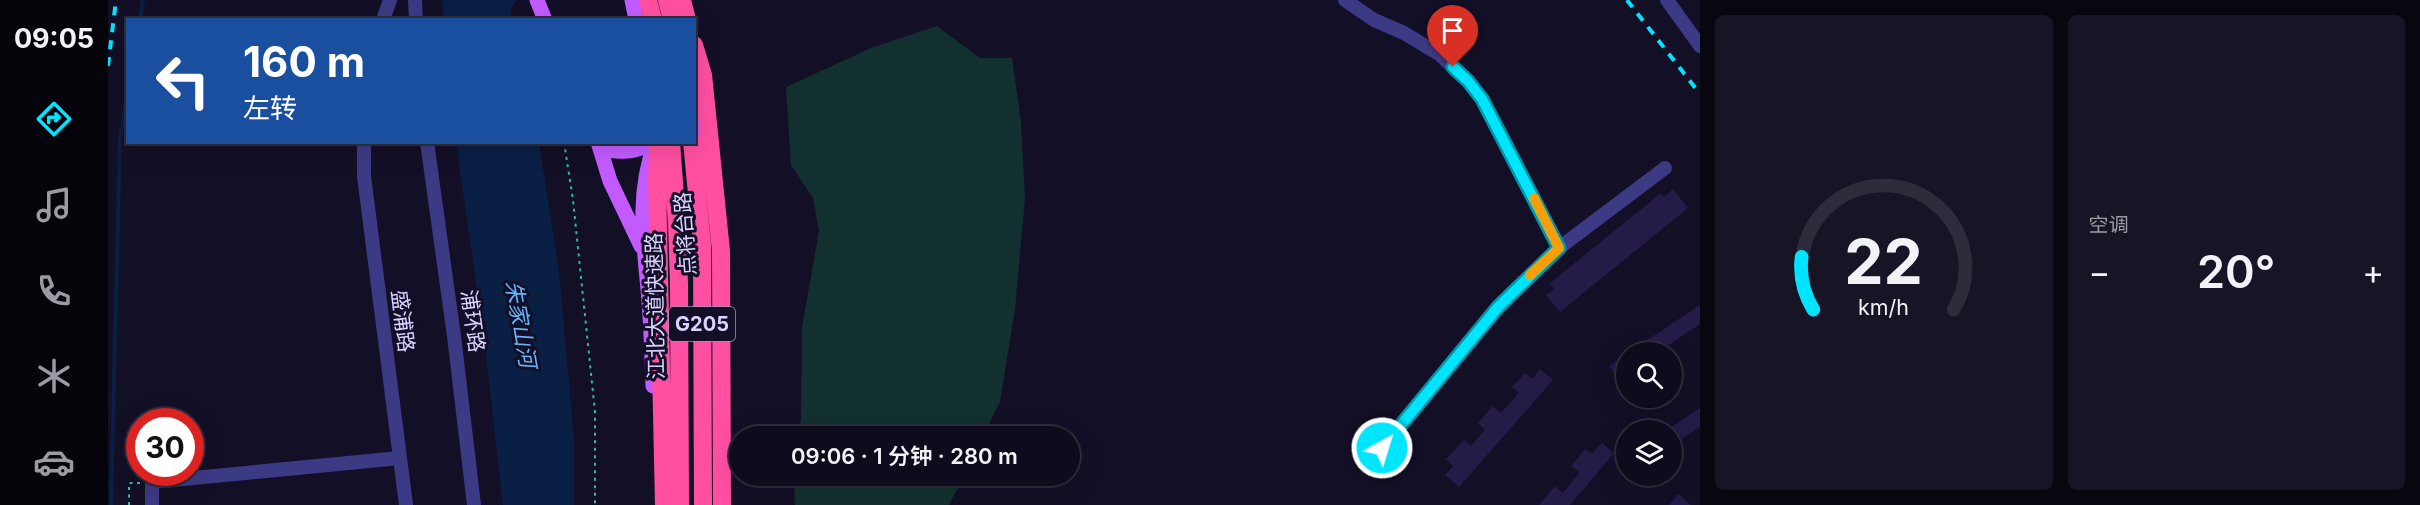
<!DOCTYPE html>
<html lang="zh">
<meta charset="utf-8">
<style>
body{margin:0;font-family:Inter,"Noto Sans SC",sans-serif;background:#171425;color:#f1f3f6;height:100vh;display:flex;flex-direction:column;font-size:22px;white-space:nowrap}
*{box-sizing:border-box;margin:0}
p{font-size:20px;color:#9b9ba3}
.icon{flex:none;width:33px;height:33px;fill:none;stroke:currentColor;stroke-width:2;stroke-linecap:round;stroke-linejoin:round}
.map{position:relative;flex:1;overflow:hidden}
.sheet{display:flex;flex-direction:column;gap:15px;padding:15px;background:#08060f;width:720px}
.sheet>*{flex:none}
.banner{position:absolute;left:18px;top:18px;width:570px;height:126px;border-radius:0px;box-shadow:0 6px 24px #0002,0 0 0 2px #2e2b3b;background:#1a4fa0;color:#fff;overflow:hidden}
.buttons{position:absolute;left:1508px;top:342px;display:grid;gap:12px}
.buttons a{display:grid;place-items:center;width:66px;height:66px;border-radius:50%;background:#0e0b1c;box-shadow:0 6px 24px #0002,0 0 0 2px #2e2b3b;font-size:30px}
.speed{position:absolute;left:18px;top:408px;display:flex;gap:12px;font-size:30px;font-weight:700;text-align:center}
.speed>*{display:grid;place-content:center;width:78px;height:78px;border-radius:50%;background:#0e0b1c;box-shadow:0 6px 24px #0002,0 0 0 2px #2e2b3b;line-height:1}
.speed .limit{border:9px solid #d22;background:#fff;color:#111}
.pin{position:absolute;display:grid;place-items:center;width:51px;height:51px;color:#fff;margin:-62px -26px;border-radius:50% 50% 50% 0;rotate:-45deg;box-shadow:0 0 6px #0007}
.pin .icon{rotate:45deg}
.me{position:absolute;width:66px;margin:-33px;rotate:39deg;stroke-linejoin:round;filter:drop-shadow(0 0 4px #0008)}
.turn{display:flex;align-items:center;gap:21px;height:126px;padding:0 18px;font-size:27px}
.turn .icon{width:78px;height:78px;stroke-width:2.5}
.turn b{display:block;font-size:42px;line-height:51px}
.big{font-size:45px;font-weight:600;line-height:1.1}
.sheet .widget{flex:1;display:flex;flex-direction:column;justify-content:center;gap:9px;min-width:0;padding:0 21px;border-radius:9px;background:#171425}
.sheet .dial{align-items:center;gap:0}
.dial svg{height:156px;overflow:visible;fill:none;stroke:#2e2b3b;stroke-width:7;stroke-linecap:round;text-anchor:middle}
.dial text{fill:#f1f3f6;stroke:none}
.heat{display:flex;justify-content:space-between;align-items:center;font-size:33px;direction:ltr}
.sheet .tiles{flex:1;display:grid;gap:15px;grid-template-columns:repeat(2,1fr)}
.trip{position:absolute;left:621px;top:426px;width:351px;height:60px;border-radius:30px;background:#0e0b1c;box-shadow:0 6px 24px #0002,0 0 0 2px #2e2b3b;font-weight:600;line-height:60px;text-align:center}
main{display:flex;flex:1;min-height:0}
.tab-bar{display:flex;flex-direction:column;width:108px;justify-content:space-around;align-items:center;background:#06040b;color:#9b9ba3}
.tab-bar .icon{width:42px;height:42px}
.tab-bar .selected{color:#00e5ff}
.tab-bar b{font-size:27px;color:#f1f3f6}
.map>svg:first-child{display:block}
.green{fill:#12302f}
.water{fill:#0a1f44}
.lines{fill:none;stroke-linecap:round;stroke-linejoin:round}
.stream{stroke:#0a1f44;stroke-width:4}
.building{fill:#241b47}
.path{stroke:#2fb8b0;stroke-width:2;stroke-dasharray:3 4.5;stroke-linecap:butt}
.minor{stroke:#3d3a85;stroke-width:14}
.major{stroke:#c25bff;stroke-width:15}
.highway{stroke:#ff4fa3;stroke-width:18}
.rail{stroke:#00e5ff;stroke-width:4;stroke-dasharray:9 8;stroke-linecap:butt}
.route-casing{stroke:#0095a6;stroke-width:15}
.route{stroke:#00e5ff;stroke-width:10}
.slow{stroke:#f59e0b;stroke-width:10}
.labels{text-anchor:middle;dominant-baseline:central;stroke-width:6;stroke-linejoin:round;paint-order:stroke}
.shield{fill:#130f26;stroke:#9e99be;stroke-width:1.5}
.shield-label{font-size:20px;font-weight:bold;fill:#d9d4ff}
.street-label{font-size:21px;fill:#d9d4ff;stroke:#130f26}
.water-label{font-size:22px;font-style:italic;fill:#62b6ff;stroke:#130f26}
</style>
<main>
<nav class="tab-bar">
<b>09:05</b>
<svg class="icon selected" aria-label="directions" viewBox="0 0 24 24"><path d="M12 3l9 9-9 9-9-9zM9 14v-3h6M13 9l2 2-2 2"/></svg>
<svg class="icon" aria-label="music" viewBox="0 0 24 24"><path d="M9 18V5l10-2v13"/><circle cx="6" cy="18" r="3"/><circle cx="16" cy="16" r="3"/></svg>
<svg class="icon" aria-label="phone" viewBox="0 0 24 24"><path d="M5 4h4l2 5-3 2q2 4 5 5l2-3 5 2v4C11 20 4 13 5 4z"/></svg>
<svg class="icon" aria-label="climate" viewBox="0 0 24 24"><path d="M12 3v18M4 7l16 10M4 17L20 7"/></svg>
<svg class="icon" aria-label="car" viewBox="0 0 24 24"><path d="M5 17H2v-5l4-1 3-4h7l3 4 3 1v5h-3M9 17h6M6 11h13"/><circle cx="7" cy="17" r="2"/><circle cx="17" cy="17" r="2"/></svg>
</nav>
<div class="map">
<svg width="1592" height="505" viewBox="0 0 1592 505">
<rect width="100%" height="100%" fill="#130f26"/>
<path class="green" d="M 829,26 L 872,58 L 904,58 L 913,122 L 917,198 L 907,309 L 892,402 L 875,436 L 690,436 L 693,419 L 694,327 L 711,231 L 705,198 L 683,165 L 678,87 L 763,48 Z
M 686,476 L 856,476 L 841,505 L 687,505 Z"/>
<path class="water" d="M 334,0 L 409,0 L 402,9 L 404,19 L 335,20 Z
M 348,143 L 431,143 L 451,271 L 466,439 L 466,505 L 395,505 L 375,331 Z"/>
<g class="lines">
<path class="stream" d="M 32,20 L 35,0
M 3,505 L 12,138 L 20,90"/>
</g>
<path class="building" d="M 1565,189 L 1580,208 L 1452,312 L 1438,295 L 1446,289 L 1441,284 L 1553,193 L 1556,197 Z
M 1592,305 L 1592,324 L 1550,352 L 1521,352 Z
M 1518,355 L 1518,374 L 1510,379 L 1501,366 Z
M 1432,369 L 1445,380 L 1351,487 L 1337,475 L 1345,466 L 1338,459 L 1356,440 L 1363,446 L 1377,430 L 1370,423 L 1385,406 L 1393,413 L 1411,393 L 1404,387 L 1417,373 L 1424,379 Z
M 1592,408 L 1592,427 L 1563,446 L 1563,427 Z
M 1494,443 L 1506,453 L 1462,505 L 1431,505 L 1447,486 L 1455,493 L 1472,472 L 1463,466 L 1477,449 L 1484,454 Z
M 1570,494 L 1583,505 L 1561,505 Z"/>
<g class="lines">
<path class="path" d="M 456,142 L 465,200 L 487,412 L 487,505
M 21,505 L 21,483 L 32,483"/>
<path class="minor" d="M 307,0 L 308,20
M 1237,0 L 1266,20 L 1296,33 L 1331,54 L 1360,81 L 1374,99 L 1451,248
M 1559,0 L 1592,46
M 275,20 L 282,0
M 256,142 L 256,176 L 298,505
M 319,142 L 346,336 L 366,505
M 1274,448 L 1390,307 L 1451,248 L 1557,168
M 44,505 L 44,482 L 292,458"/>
<path class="major" d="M 429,0 L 437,20
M 524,0 L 528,20
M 586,106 L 592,156
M 490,142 L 502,181 L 533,246
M 493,149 C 512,152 526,154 543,142
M 545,386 C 544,354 543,321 540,289 C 535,237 529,193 547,142"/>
<path class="highway" d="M 540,0 L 545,20
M 559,0 L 564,20
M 574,0 L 579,20
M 586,45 L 595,75 L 613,251 L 614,505
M 550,142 L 549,181 L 556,505
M 563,142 L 569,223 L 571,284 L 572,505
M 584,142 L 594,245 L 595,505"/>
<path class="rail" d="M 1519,0 L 1592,94
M 0,66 L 8,0"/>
</g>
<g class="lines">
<g class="route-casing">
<path id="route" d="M 1274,448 L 1390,307 L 1451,248 L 1374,99 L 1360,81 L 1345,67"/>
</g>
<use href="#route" class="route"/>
<path class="slow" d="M 1422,275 L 1451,248 L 1426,198"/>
</g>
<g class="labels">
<rect class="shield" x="561" y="307" width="66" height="34" rx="4.5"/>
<g class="shield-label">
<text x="594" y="324">G205</text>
</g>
<g class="street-label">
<text transform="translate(577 234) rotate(-94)">点将台路</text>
<text transform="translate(547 306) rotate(-91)">江北大道快速路</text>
<text transform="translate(295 321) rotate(83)">盛浦路</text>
<text transform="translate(365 321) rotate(82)">浦环路</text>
</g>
<g class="water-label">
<text transform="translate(413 324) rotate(80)">朱家山河</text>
</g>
</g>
</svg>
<div class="buttons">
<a><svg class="icon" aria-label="search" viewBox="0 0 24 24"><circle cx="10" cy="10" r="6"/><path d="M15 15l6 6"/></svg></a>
<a><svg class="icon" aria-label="layers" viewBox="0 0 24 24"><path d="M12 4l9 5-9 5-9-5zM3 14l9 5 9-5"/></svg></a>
</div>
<div class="speed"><div class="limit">30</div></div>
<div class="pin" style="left:1345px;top:67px;background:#d93025"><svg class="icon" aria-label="arrive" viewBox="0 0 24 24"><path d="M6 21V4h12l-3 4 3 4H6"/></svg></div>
<svg class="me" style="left:1274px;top:448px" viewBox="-20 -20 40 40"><circle r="17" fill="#00e5ff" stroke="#fff" stroke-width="3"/><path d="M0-11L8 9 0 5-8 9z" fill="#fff"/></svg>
<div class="trip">09:06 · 1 分钟 · 280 m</div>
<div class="banner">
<div class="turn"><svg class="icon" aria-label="left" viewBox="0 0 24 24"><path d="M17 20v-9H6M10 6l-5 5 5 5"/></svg><div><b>160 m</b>左转</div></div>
</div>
</div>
<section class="sheet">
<div class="tiles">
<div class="widget dial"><svg viewBox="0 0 100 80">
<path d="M14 69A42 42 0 1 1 86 69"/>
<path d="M14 69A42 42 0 0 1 8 42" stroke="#00e5ff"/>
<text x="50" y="56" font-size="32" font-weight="700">22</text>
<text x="50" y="72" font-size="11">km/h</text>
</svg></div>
<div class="widget"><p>空调</p>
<div class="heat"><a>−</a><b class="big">20°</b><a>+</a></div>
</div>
</div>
</section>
</main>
